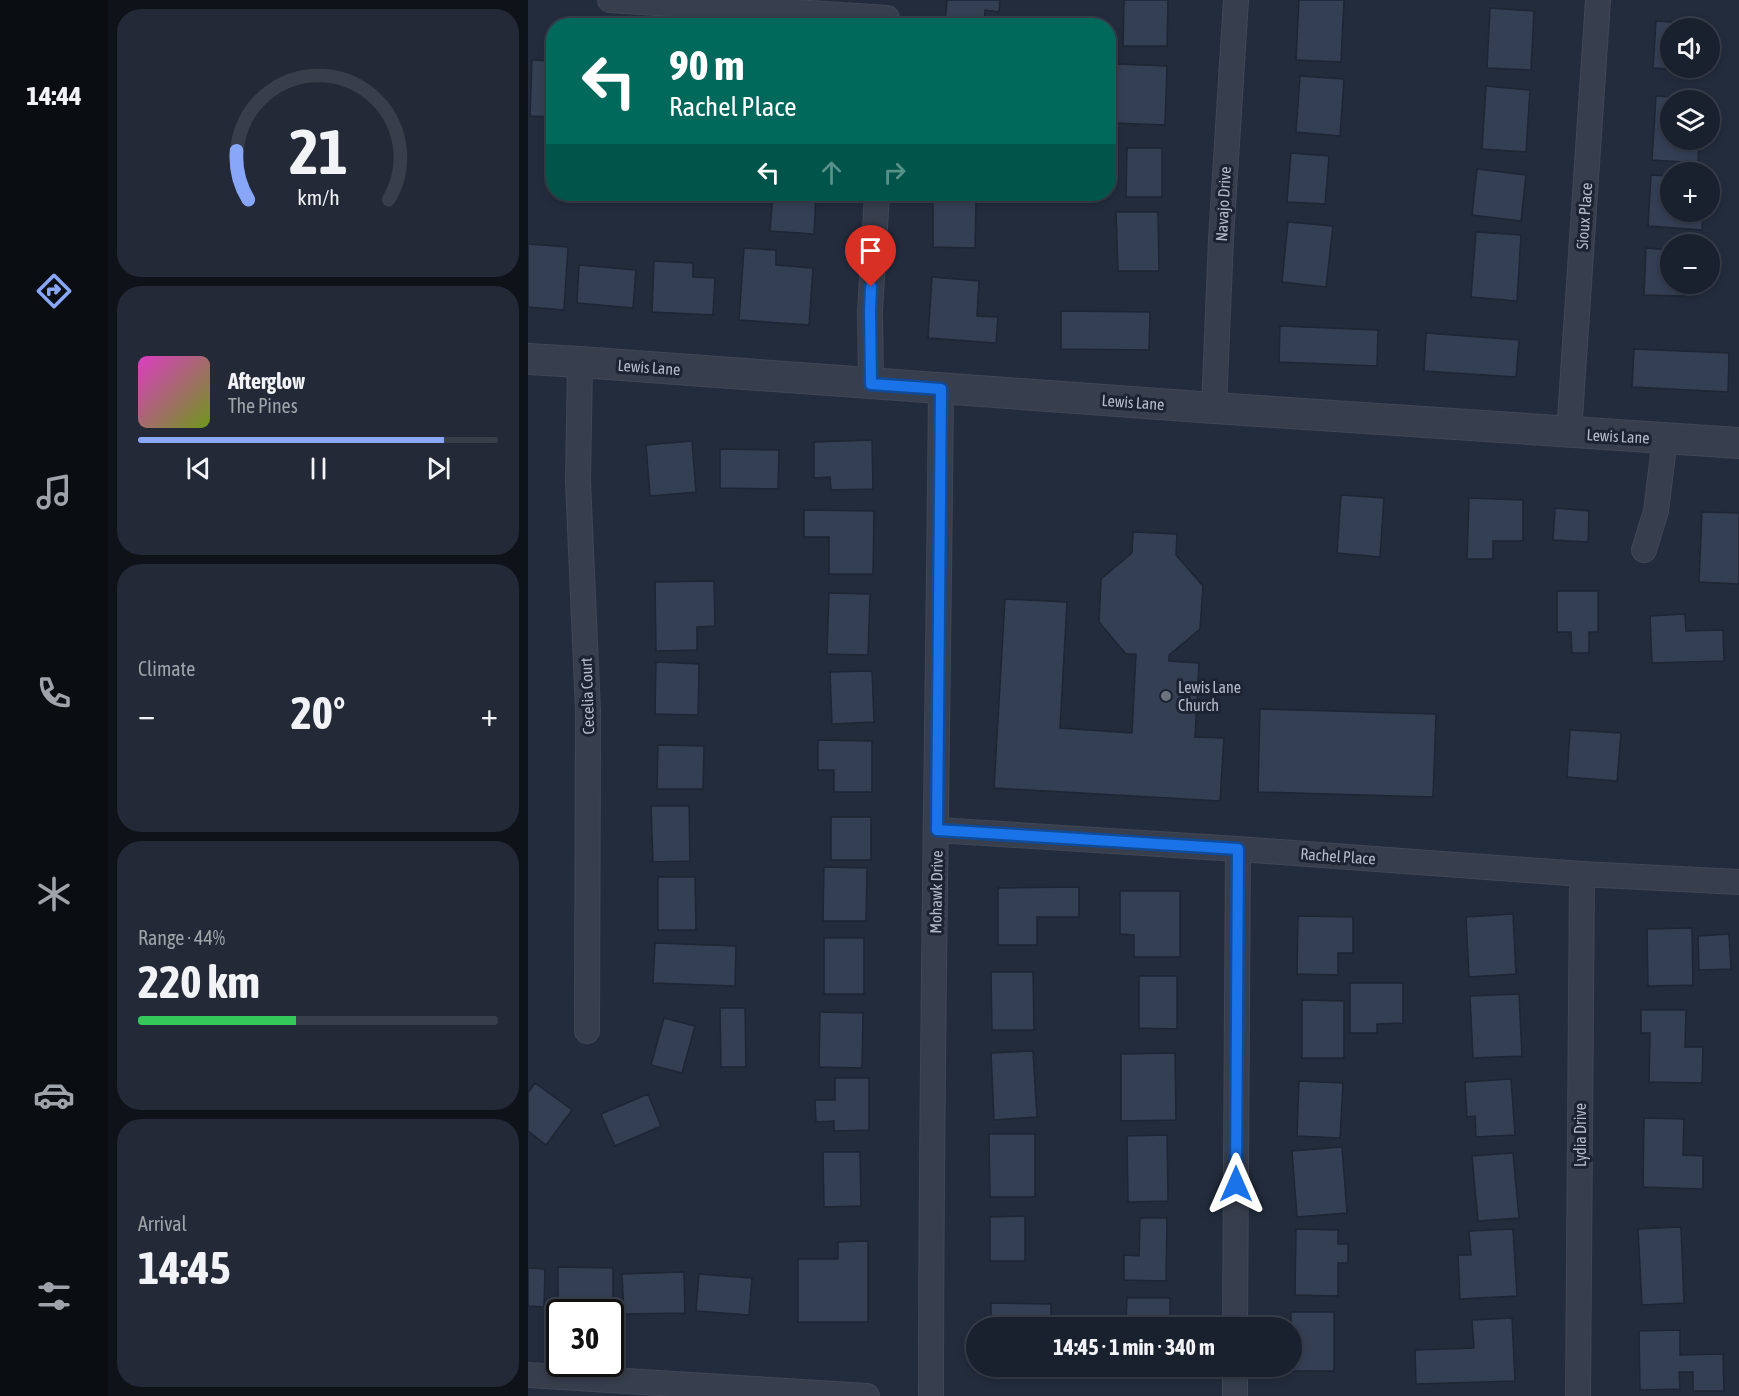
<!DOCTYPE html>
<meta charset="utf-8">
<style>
body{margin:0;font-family:"Asap Condensed",sans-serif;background:#232936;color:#f1f3f6;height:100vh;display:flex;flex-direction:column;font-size:22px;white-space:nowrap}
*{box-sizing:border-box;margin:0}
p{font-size:20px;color:#9fa3aa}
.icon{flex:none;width:33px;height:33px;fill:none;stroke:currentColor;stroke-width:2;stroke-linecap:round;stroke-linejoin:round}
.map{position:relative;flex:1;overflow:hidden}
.sheet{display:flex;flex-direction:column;gap:9px;padding:9px;background:#0e1219;width:420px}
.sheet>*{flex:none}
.banner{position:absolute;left:18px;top:18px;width:570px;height:183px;border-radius:24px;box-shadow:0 3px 9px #0003,0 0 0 2px #383e4a;background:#00695c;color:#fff;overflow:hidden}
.controls{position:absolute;left:1132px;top:18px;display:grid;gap:12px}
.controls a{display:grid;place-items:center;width:60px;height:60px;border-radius:50%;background:#1a212e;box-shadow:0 3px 9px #0003,0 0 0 2px #383e4a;font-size:30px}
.speed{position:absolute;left:18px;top:1299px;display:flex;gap:12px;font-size:30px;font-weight:700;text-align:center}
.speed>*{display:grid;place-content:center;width:78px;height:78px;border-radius:50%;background:#1a212e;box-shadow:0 3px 9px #0003,0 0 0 2px #383e4a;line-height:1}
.speed .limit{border:3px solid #111;border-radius:9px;background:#fff;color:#111}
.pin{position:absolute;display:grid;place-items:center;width:51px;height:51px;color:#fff;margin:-62px -26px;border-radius:50% 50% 50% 0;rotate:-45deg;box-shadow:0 0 6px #0007}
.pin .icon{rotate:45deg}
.me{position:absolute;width:66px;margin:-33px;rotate:0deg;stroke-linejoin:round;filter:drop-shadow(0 0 4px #0008)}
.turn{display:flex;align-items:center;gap:21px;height:126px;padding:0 24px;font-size:27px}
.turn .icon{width:78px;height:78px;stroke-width:2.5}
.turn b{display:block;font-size:42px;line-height:51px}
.lanes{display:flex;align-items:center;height:57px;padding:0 24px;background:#0003;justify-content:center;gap:30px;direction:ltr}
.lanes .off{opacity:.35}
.big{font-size:45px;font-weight:700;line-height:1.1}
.sheet .card{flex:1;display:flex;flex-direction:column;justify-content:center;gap:9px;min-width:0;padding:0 21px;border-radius:24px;background:#232936}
.sheet .dial{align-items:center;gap:0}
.dial svg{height:156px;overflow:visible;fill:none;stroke:#383e4a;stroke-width:7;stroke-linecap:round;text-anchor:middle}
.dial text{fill:#f1f3f6;stroke:none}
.song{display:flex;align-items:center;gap:18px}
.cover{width:72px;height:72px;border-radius:9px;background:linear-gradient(135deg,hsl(310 70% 55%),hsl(80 70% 35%))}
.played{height:6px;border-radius:3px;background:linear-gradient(90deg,#88a7f9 85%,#383e4a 85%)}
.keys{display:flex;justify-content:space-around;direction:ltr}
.heat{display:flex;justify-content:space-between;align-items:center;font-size:33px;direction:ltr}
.charge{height:9px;border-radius:4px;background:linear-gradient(90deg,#34c759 44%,#383e4a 0)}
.trip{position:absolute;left:438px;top:1317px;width:336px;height:60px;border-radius:30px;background:#1a212e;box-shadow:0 3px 9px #0003,0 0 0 2px #383e4a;font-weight:700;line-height:60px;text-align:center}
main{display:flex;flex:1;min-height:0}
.menu{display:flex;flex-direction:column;width:108px;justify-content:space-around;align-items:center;background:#0a0d12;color:#9fa3aa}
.menu .icon{width:42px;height:42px}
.menu .active{color:#88a7f9}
.menu b{font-size:27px;color:#f1f3f6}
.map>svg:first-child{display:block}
.building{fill:#353f54;stroke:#1e2534;stroke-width:1.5}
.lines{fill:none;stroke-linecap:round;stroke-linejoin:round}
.minor-casing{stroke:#404756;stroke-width:26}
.tertiary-casing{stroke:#404756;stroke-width:32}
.minor{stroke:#373e4d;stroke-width:24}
.tertiary{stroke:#373e4d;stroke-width:30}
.route-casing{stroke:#114b97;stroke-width:15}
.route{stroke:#1a73e8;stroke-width:10}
.worship-dot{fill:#6b7280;stroke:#1c2332;stroke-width:2}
.labels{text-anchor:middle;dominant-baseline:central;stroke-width:6;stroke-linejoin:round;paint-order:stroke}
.street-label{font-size:16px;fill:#b3b9c9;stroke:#1c2332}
.poi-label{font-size:16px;fill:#b3b9c9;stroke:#1c2332;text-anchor:start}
</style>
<main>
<nav class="menu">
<b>14:44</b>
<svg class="icon active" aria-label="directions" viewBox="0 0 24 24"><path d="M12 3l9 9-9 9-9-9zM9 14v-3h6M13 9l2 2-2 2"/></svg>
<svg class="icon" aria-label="music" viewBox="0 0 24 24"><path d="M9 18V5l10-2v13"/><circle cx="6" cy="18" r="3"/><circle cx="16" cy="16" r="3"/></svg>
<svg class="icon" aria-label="phone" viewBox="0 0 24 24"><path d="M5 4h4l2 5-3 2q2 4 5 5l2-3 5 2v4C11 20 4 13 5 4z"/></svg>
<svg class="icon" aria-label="climate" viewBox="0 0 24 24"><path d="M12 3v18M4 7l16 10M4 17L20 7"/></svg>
<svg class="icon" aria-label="car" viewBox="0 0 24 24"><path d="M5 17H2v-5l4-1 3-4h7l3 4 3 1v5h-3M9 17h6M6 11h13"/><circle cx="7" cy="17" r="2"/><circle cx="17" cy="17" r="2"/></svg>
<svg class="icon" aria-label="filters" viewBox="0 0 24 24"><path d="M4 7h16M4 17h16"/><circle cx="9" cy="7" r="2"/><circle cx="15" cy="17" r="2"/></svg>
</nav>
<section class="sheet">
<div class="card dial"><svg viewBox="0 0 100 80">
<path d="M14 69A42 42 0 1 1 86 69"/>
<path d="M14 69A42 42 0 0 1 8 44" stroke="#88a7f9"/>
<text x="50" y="56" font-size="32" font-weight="700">21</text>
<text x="50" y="72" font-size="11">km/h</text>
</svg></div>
<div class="card">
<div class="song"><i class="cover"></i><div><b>Afterglow</b><p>The Pines</p></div></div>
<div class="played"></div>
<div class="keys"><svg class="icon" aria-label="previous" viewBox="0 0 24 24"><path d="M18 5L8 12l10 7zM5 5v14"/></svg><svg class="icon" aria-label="pause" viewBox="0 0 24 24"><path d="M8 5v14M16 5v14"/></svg><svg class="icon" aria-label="next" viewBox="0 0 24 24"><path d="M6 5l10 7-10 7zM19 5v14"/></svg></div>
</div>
<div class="card"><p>Climate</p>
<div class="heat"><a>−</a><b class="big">20°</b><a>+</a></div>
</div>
<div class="card"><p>Range · 44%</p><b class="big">220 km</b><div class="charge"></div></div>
<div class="card"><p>Arrival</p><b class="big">14:45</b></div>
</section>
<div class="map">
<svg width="1211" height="1396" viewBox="0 0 1211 1396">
<rect width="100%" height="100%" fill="#232c3d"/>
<path class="building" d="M 419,0 L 472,0 L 471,12 L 457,10 L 456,26 L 417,26 Z
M 596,0 L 640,0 L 639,46 L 595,46 Z
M 771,0 L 816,0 L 813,62 L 768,60 Z
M 962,8 L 1006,11 L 1003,70 L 959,68 Z
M 1128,21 L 1175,24 L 1174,28 L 1143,28 L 1143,68 L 1172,68 L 1172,71 L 1125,68 Z
M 4,60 L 26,61 L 26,117 L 2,116 Z
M 589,64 L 639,66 L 637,125 L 587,123 Z
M 772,76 L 816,79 L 812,136 L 768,132 Z
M 958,86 L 1002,90 L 998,152 L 954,149 Z
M 1128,96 L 1174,99 L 1174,100 L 1143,100 L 1143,140 L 1171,140 L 1170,163 L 1124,160 Z
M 599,148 L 634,148 L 634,197 L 598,197 Z
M 763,153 L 801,156 L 797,204 L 759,202 Z
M 949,169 L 998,175 L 993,221 L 944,215 Z
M 1123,175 L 1143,176 L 1143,212 L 1175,212 L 1174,230 L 1120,226 Z
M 245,194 L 288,194 L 286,234 L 242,231 Z
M 405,201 L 448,202 L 447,248 L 405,247 Z
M 588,212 L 630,212 L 631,271 L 590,271 Z
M 760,222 L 805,226 L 798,287 L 754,282 Z
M 948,232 L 993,235 L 989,301 L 943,297 Z
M 0,244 L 40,247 L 36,310 L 0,307 Z
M 216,248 L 248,250 L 248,265 L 285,268 L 281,325 L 211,320 Z
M 1118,248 L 1143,250 L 1143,284 L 1156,284 L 1155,296 L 1116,295 Z
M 126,261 L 165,263 L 165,277 L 187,278 L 185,315 L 124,312 Z
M 51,265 L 108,270 L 105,308 L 49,303 Z
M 404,277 L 451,281 L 449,316 L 470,317 L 468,343 L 400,338 Z
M 533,311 L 622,312 L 621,350 L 533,349 Z
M 752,326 L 850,330 L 849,366 L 751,362 Z
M 898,333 L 991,340 L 988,377 L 896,371 Z
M 1106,349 L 1201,353 L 1200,392 L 1104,387 Z
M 344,440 L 345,489 L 303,490 L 302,477 L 286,478 L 286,442 Z
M 164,441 L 168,492 L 122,496 L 118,445 Z
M 192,449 L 251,450 L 250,489 L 192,488 Z
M 813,495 L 856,498 L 852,557 L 809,553 Z
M 941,498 L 995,500 L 995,541 L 965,541 L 965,559 L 939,559 Z
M 1027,508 L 1061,511 L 1060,542 L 1025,540 Z
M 276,510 L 346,511 L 345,574 L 301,574 L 301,537 L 276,537 Z
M 1174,512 L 1211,513 L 1211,584 L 1171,582 Z
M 605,532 L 649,534 L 648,555 L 675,586 L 672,629 L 641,655 L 641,661 L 671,663 L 667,737 L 696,738 L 692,801 L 466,788 L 477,599 L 539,602 L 532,728 L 604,733 L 608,654 L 598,654 L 571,622 L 573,579 L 604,553 Z
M 186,581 L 187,626 L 169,627 L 169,650 L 128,651 L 127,582 Z
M 1029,591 L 1070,591 L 1070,632 L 1061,632 L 1061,653 L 1044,653 L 1043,632 L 1029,632 Z
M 301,593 L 342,594 L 340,655 L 299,654 Z
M 1157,614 L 1158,631 L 1195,630 L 1196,661 L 1124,663 L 1122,616 Z
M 128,662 L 171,664 L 170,715 L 127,714 Z
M 344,671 L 346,722 L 304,724 L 302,672 Z
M 732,709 L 908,714 L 905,797 L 730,792 Z
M 1042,730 L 1093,733 L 1089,781 L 1039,777 Z
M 290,740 L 344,741 L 344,792 L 306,792 L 306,770 L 290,770 Z
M 130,745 L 176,746 L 175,789 L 129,789 Z
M 123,806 L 161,806 L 162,861 L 125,862 Z
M 303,817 L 343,817 L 343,860 L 303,860 Z
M 296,867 L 339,868 L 338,921 L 295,921 Z
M 130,877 L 167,877 L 168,930 L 130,930 Z
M 551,887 L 551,917 L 509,917 L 509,945 L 470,945 L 470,888 Z
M 592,891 L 652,891 L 652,957 L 606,957 L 606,935 L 592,934 Z
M 985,914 L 988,974 L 941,977 L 938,917 Z
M 770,916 L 825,917 L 825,953 L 810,953 L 810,975 L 769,974 Z
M 1164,928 L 1165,985 L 1120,986 L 1119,929 Z
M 1201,934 L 1203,969 L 1171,970 L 1170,936 Z
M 296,938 L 336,938 L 336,994 L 296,994 Z
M 127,943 L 208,946 L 207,986 L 125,983 Z
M 463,972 L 505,972 L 506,1030 L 464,1030 Z
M 611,976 L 649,976 L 649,1029 L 611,1028 Z
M 822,983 L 875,983 L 875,1023 L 849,1024 L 849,1033 L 822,1033 Z
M 991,994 L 994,1056 L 945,1058 L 942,996 Z
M 774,1000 L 816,1001 L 816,1058 L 774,1058 Z
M 192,1008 L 217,1008 L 218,1067 L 193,1067 Z
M 1113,1010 L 1158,1010 L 1157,1047 L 1175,1047 L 1174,1083 L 1121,1082 L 1122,1033 L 1113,1033 Z
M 292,1012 L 335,1013 L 334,1068 L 291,1067 Z
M 136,1018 L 167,1026 L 154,1073 L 123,1065 Z
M 505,1051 L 509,1117 L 466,1120 L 463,1053 Z
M 647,1053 L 648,1120 L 593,1121 L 593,1054 Z
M 307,1078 L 341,1078 L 341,1130 L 306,1131 L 306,1121 L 288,1122 L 287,1100 L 307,1100 Z
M 983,1079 L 987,1135 L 948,1137 L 947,1116 L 939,1117 L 937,1082 Z
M 771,1081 L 815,1083 L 812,1138 L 769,1136 Z
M 7,1083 L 44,1110 L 18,1145 L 0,1131 L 0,1093 Z
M 120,1094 L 133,1126 L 87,1146 L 73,1114 Z
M 1116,1118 L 1156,1119 L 1155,1155 L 1175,1156 L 1175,1189 L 1115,1187 Z
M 461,1134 L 507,1134 L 507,1197 L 462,1197 Z
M 639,1135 L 640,1201 L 600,1202 L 599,1136 Z
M 814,1147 L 819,1213 L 769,1217 L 764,1151 Z
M 295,1152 L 332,1152 L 333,1206 L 296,1207 Z
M 985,1153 L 991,1218 L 950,1221 L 944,1156 Z
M 497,1216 L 497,1261 L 462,1261 L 462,1217 Z
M 612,1218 L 639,1218 L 638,1281 L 596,1280 L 596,1255 L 611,1256 Z
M 1153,1227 L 1156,1303 L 1114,1305 L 1110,1229 Z
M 768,1229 L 810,1230 L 810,1244 L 820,1244 L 820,1263 L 810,1263 L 810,1296 L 767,1295 Z
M 985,1229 L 989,1296 L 932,1299 L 930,1255 L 943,1255 L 941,1231 Z
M 340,1241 L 340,1322 L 270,1322 L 270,1259 L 310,1259 L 310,1242 Z
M 30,1267 L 85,1268 L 85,1313 L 30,1312 Z
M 0,1268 L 17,1269 L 16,1307 L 0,1306 Z
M 156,1272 L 157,1313 L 96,1314 L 94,1274 Z
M 171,1274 L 224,1278 L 221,1315 L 168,1311 Z
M 599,1298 L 642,1298 L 642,1328 L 555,1328 L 555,1321 L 598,1321 Z
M 463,1303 L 523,1304 L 523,1328 L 463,1328 Z
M 763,1312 L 806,1312 L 806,1371 L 763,1371 Z
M 984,1318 L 987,1381 L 888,1384 L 887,1350 L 946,1348 L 944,1320 Z
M 1152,1330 L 1152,1355 L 1195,1354 L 1196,1391 L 1165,1391 L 1165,1372 L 1151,1372 L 1152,1389 L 1112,1390 L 1111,1331 Z"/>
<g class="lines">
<g class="minor-casing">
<path id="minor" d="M 82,0 L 359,18
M 52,362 L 50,481 L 60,711 L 59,1031
M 343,384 L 342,311 L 349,194
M 686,408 L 693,239 L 708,0
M 1041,433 L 1070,0
M 1116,550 L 1128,511 L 1137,438
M 409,830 L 710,849 L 1054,874 L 1211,882
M 707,1328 L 710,849
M 0,1375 L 339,1396
M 403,1396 C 403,1060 410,725 413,389
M 707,1396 L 707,1366
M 1050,1396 L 1054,874"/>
</g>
<g class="tertiary-casing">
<path id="tertiary" d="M 0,359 L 52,362 L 686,408 L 1211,443"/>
</g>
<use href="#minor" class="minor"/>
<use href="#tertiary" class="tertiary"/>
</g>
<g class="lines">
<g class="route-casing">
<path id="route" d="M 343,287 L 342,311 L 343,384 L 413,389 L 409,830 L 710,849 L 708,1184"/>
</g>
<use href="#route" class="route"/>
</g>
<circle class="worship-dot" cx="638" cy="696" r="6"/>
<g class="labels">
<g class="street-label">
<text transform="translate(695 204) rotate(-87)">Navajo Drive</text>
<text transform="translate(1056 216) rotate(-86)">Sioux Place</text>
<text transform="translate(121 367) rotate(4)">Lewis Lane</text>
<text transform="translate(605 402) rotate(4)">Lewis Lane</text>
<text transform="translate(1090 436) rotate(3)">Lewis Lane</text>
<text transform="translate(59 696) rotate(-92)">Cecelia Court</text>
<text transform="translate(810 856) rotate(4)">Rachel Place</text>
<text transform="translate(408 892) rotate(-89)">Mohawk Drive</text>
<text transform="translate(1052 1135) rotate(-90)">Lydia Drive</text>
</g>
<g class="poi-label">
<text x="650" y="687">Lewis Lane<tspan x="650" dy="18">Church</tspan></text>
</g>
</g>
</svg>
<div class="controls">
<a><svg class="icon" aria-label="sound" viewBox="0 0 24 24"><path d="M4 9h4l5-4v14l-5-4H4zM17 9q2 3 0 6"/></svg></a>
<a><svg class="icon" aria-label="layers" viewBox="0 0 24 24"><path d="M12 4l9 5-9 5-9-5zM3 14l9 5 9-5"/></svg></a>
<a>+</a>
<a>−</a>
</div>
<div class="speed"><div class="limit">30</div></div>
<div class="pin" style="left:343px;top:287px;background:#d93025"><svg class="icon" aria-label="arrive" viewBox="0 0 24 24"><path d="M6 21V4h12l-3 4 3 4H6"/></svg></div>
<svg class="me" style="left:708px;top:1184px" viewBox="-20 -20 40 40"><path d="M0-17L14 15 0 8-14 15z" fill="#1a73e8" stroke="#fff" stroke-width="4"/></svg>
<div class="trip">14:45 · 1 min · 340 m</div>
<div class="banner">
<div class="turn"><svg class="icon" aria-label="left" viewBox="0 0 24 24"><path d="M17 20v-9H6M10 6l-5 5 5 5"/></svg><div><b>90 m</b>Rachel Place</div></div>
<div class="lanes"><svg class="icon" aria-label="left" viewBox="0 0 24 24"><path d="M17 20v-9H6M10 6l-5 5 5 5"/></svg><svg class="icon off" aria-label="ahead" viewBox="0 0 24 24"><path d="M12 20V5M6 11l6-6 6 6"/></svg><svg class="icon off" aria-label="right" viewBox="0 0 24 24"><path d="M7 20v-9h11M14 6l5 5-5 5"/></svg></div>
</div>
</div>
</main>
